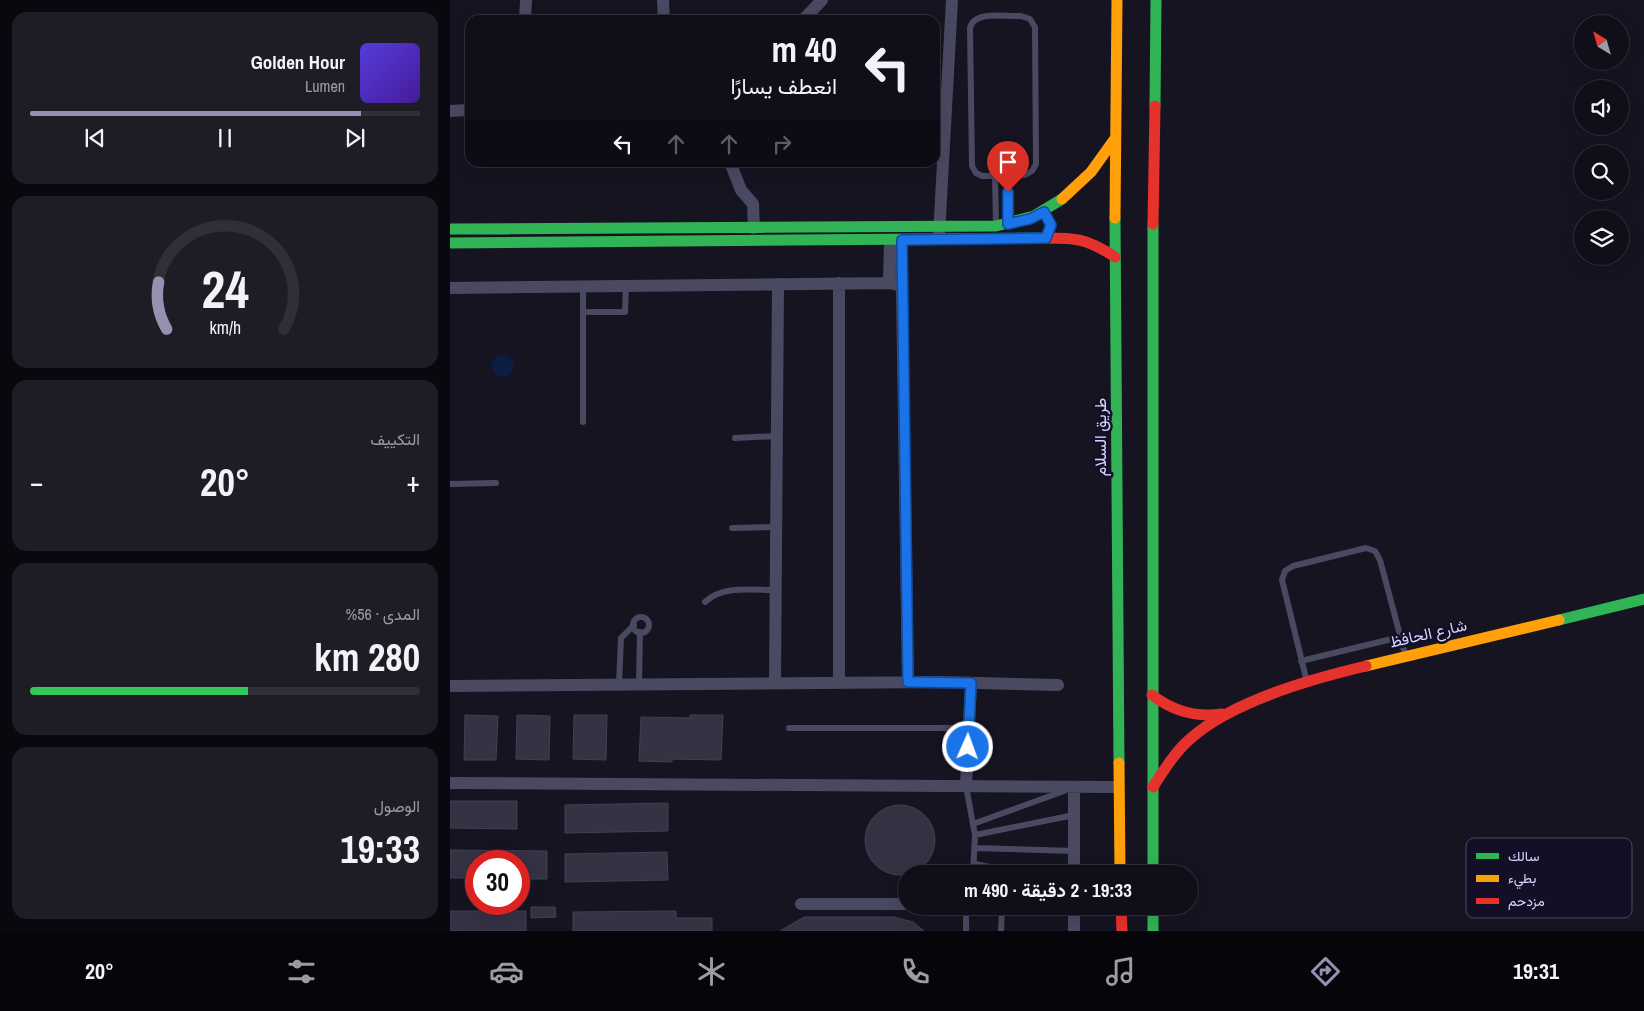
<!DOCTYPE html>
<html lang="ar">
<meta charset="utf-8">
<style>
body{margin:0;font-family:"Archivo Narrow",Vazirmatn,sans-serif;background:#1e1d26;color:#f1f3f6;direction:rtl;height:100vh;display:flex;flex-direction:column;font-size:19px;white-space:nowrap}
*{box-sizing:border-box;margin:0}
p{font-size:16px;color:#9c9ca2}
.icon{flex:none;width:28px;height:28px;fill:none;stroke:currentColor;stroke-width:2;stroke-linecap:round;stroke-linejoin:round}
.map{position:relative;flex:1;overflow:hidden;direction:ltr}
.panel{display:flex;flex-direction:column;gap:12px;padding:12px;background:#09080e;width:450px}
.panel>*{flex:none}
.top-card{position:absolute;left:15px;top:15px;width:475px;height:152px;border-radius:15px;box-shadow:0 5px 20px #0002,0 0 0 1px #302f38;direction:rtl;background:#100f19;color:#f1f3f6;overflow:hidden}
.needle{width:32px;rotate:323deg}
.buttons{position:absolute;left:1124px;top:15px;display:grid;gap:10px}
.buttons a{display:grid;place-items:center;width:55px;height:55px;border-radius:50%;background:#100f19;box-shadow:0 5px 20px #0002,0 0 0 1px #302f38;font-size:25px}
.speed{position:absolute;left:15px;top:850px;display:flex;gap:10px;font-size:25px;font-weight:700;text-align:center}
.speed>*{display:grid;place-content:center;width:65px;height:65px;border-radius:50%;background:#100f19;box-shadow:0 5px 20px #0002,0 0 0 1px #302f38;line-height:1}
.speed .limit{border:8px solid #d22;background:#fff;color:#111}
.pin{position:absolute;display:grid;place-items:center;width:42px;height:42px;color:#fff;margin:-51px -21px;border-radius:50% 50% 50% 0;rotate:-45deg;box-shadow:0 0 5px #0007}
.pin .icon{rotate:45deg}
.me{position:absolute;width:55px;margin:-28px;rotate:2deg;stroke-linejoin:round;filter:drop-shadow(0 0 4px #0008)}
.turn{display:flex;align-items:center;gap:18px;height:105px;padding:0 20px;font-size:22px}
.turn .icon{width:65px;height:65px;stroke-width:2.5}
.turn b{display:block;font-size:35px;line-height:42px}
.lanes{display:flex;align-items:center;height:48px;padding:0 20px;background:#0003;justify-content:center;gap:25px;direction:ltr}
.lanes .off{opacity:.35}
.big{font-size:38px;font-weight:700;line-height:1.1}
.panel .card{flex:1;display:flex;flex-direction:column;justify-content:center;gap:8px;min-width:0;padding:0 18px;border-radius:15px;background:#1e1d26}
.panel .dial{align-items:center;gap:0}
.dial svg{height:130px;overflow:visible;fill:none;stroke:#302f38;stroke-width:7;stroke-linecap:round;text-anchor:middle}
.dial text{fill:#f1f3f6;stroke:none}
.song{display:flex;align-items:center;gap:15px}
.cover{width:60px;height:60px;border-radius:8px;background:linear-gradient(135deg,hsl(250 70% 55%),hsl(260 70% 35%))}
.played{height:5px;border-radius:2px;background:linear-gradient(90deg,#9591b1 85%,#302f38 85%)}
.keys{display:flex;justify-content:space-around;direction:ltr}
.heat{display:flex;justify-content:space-between;align-items:center;font-size:28px;direction:ltr}
.charge{height:8px;border-radius:4px;background:linear-gradient(90deg,#34c759 56%,#302f38 0)}
.trip{position:absolute;left:448px;top:865px;width:300px;height:50px;border-radius:25px;background:#100f19;box-shadow:0 5px 20px #0002,0 0 0 1px #302f38;font-weight:700;line-height:50px;text-align:center;direction:rtl}
.menu{display:flex;height:80px;justify-content:space-around;align-items:center;background:#06060a;color:#9c9ca2}
.menu .icon{width:35px;height:35px}
.menu .current{color:#9591b1}
.menu b{font-size:22px;color:#f1f3f6}
main{display:flex;flex:1;min-height:0}
.map>svg:first-child{display:block}
.water{fill:#0b1e41}
.building{fill:#343243;stroke:#433f54}
.lines{fill:none;stroke-linecap:round;stroke-linejoin:round}
.lane{stroke:#4a4962;stroke-width:6}
.street{stroke:#4a4962;stroke-width:12}
.fast{stroke:#30b455;stroke-width:11}
.slow{stroke:#ff9f0a;stroke-width:11}
.jam{stroke:#e5322d;stroke-width:11}
.route-casing{stroke:#114b97;stroke-width:12}
.route{stroke:#1a73e8;stroke-width:9}
.labels{text-anchor:middle;dominant-baseline:central;stroke-width:5;stroke-linejoin:round;paint-order:stroke}
.street-label{font-size:16px;fill:#d9d4ff;stroke:#130f26}
.key{fill:#130f26;stroke:#4e4a67;stroke-width:1}
.key-label{font-size:14px;fill:#d9d4ff}
</style>
<main>
<div class="map">
<svg width="1194" height="931" viewBox="0 0 1194 931">
<rect width="100%" height="100%" fill="#161421"/>
<path class="water" d="M42 366a11 11 0 1 1 22 0a11 11 0 1 1-22 0Z"/>
<path class="building" d="M 15,715 L 48,716 L 46,760 L 14,760 Z
M 67,715 L 100,716 L 99,760 L 66,759 Z
M 124,715 L 157,715 L 156,760 L 123,759 Z
M 240,715 L 273,715 L 271,760 L 222,759 L 222,762 L 189,761 L 191,717 L 240,718 Z
M 0,801 L 67,801 L 67,829 L 0,828 Z
M 218,803 L 218,831 L 115,833 L 115,805 Z
M415 840a35 35 0 1 1 70 0a35 35 0 1 1-70 0Z
M 0,850 L 97,851 L 97,879 L 69,879 L 69,861 L 26,861 L 26,878 L 0,878 Z
M 217,852 L 218,880 L 115,882 L 115,854 Z
M 81,907 L 105,907 L 106,917 L 81,918 Z
M 0,911 L 76,911 L 76,931 L 0,931 Z
M 226,911 L 226,918 L 262,918 L 262,931 L 123,931 L 123,912 Z
M 354,917 L 444,917 L 463,922 L 474,931 L 330,931 Z"/>
<g class="lines">
<path class="lane" d="M 571,16 L 580,19 L 585,27 L 586,164 L 582,171 L 575,175 L 532,176 L 526,173 L 522,166 L 520,28 C 524,10 556,17 571,16 Z
M 558,175 L 558,223
M 545,176 L 546,225
M 133,287 L 133,312 L 175,312 L 176,286
M 133,312 L 133,422
M 285,438 L 327,436
M 0,484 L 46,483
M 282,528 L 326,527
M 255,602 C 273,585 303,590 326,590
M183 625a8 8 0 1 1 16 0a8 8 0 1 1-16 0Z
M 851,661 L 950,637
M 857,682 L 832,580 L 835,571 L 843,566 L 916,548 L 925,551 L 930,560 L 955,654
M 169,684 L 171,638 L 184,625
M 189,684 L 190,632
M 339,728 L 518,728
M 516,786 L 525,835 L 523,874
M 523,824 L 614,791
M 525,835 L 624,815
M 525,848 L 624,851
M 525,864 L 574,874
M 516,931 L 516,906
M 551,931 L 552,906"/>
<path class="street" d="M 213,0 L 214,20
M 75,20 L 76,0
M 353,20 L 372,0
M 0,111 L 20,110
M 280,162 L 291,190 L 303,204 L 304,228
M 489,235 L 502,0
M 389,283 L 389,683
M 439,283 L 440,240
M 0,288 L 439,283 L 450,285 L 452,291 L 458,682
M 451,288 L 452,240
M 325,683 L 328,284
M 0,686 L 489,682 L 608,685
M 0,783 L 668,787
M 516,786 L 521,683
M 624,787 L 624,874
M 351,904 L 456,904
M 624,906 L 624,931"/>
<path class="fast" d="M 705,106 L 706,0
M 665,218 L 669,763
M 0,229 L 546,226 L 584,216 L 612,199
M 0,243 L 589,238
M 1109,620 L 1194,599
M 703,874 L 703,224
M 703,906 L 703,931"/>
<path class="slow" d="M 612,199 L 641,172 L 664,140
M 665,218 L 667,0
M 916,666 L 1109,620
M 669,763 L 670,874"/>
<path class="jam" d="M 703,224 L 705,106
M 589,238 C 624,238 635,237 665,257
M 702,695 C 723,711 745,718 772,714
M 703,787 C 714,770 725,752 740,739 C 782,701 861,679 916,666
M 671,906 L 672,931"/>
</g>
<g class="lines">
<g class="route-casing">
<path id="route" d="M 518,747 L 521,683 L 458,682 L 452,240 L 596,238 L 601,225 L 594,212 L 580,219 L 558,224 L 558,192"/>
</g>
<use href="#route" class="route"/>
</g>
<g class="labels">
<g class="street-label">
<text transform="translate(650 437) rotate(-90)">طريق السلام</text>
<text transform="translate(978 633) rotate(-13)">شارع الحافظ</text>
</g>
</g>
<rect x="1016" y="838" width="166" height="80" rx="8" class="key"/>
<rect x="1026" y="853" width="23" height="6" fill="#30b455"/>
<rect x="1026" y="875" width="23" height="7" fill="#ff9f0a"/>
<rect x="1026" y="898" width="23" height="6" fill="#e5322d"/>
<g class="key-label">
<text x="1058" y="861">سالك</text>
<text x="1058" y="883">بطيء</text>
<text x="1058" y="906">مزدحم</text>
</g>
</svg>
<div class="buttons">
<a><svg class="needle" viewBox="-14 -14 28 28"><path d="M0-13l5 13h-10z" fill="#e53935"/><path d="M0 13l5-13h-10z" fill="#9c9ca2"/></svg></a>
<a><svg class="icon" aria-label="sound" viewBox="0 0 24 24"><path d="M4 9h4l5-4v14l-5-4H4zM17 9q2 3 0 6"/></svg></a>
<a><svg class="icon" aria-label="search" viewBox="0 0 24 24"><circle cx="10" cy="10" r="6"/><path d="M15 15l6 6"/></svg></a>
<a><svg class="icon" aria-label="layers" viewBox="0 0 24 24"><path d="M12 4l9 5-9 5-9-5zM3 14l9 5 9-5"/></svg></a>
</div>
<div class="speed"><div class="limit">30</div></div>
<div class="pin" style="left:558px;top:192px;background:#d93025"><svg class="icon" aria-label="arrive" viewBox="0 0 24 24"><path d="M6 21V4h12l-3 4 3 4H6"/></svg></div>
<svg class="me" style="left:518px;top:747px" viewBox="-20 -20 40 40"><circle r="17" fill="#1a73e8" stroke="#fff" stroke-width="3"/><path d="M0-11L8 9 0 5-8 9z" fill="#fff"/></svg>
<div class="trip">19:33 · 2 دقيقة · 490 m</div>
<div class="top-card">
<div class="turn"><svg class="icon" aria-label="left" viewBox="0 0 24 24"><path d="M17 20v-9H6M10 6l-5 5 5 5"/></svg><div><b>40 m</b>انعطف يسارًا</div></div>
<div class="lanes"><svg class="icon" aria-label="left" viewBox="0 0 24 24"><path d="M17 20v-9H6M10 6l-5 5 5 5"/></svg><svg class="icon off" aria-label="ahead" viewBox="0 0 24 24"><path d="M12 20V5M6 11l6-6 6 6"/></svg><svg class="icon off" aria-label="ahead" viewBox="0 0 24 24"><path d="M12 20V5M6 11l6-6 6 6"/></svg><svg class="icon off" aria-label="right" viewBox="0 0 24 24"><path d="M7 20v-9h11M14 6l5 5-5 5"/></svg></div>
</div>
</div>
<section class="panel">
<div class="card">
<div class="song"><i class="cover"></i><div><b>Golden Hour</b><p>Lumen</p></div></div>
<div class="played"></div>
<div class="keys"><svg class="icon" aria-label="previous" viewBox="0 0 24 24"><path d="M18 5L8 12l10 7zM5 5v14"/></svg><svg class="icon" aria-label="pause" viewBox="0 0 24 24"><path d="M8 5v14M16 5v14"/></svg><svg class="icon" aria-label="next" viewBox="0 0 24 24"><path d="M6 5l10 7-10 7zM19 5v14"/></svg></div>
</div>
<div class="card dial"><svg viewBox="0 0 100 80">
<path d="M14 69A42 42 0 1 1 86 69"/>
<path d="M14 69A42 42 0 0 1 9 40" stroke="#9591b1"/>
<text x="50" y="56" font-size="32" font-weight="700">24</text>
<text x="50" y="72" font-size="11">km/h</text>
</svg></div>
<div class="card"><p>التكييف</p>
<div class="heat"><a>−</a><b class="big">20°</b><a>+</a></div>
</div>
<div class="card"><p>المدى · 56%</p><b class="big">280 km</b><div class="charge"></div></div>
<div class="card"><p>الوصول</p><b class="big">19:33</b></div>
</section>
</main>
<nav class="menu">
<b>19:31</b>
<svg class="icon current" aria-label="directions" viewBox="0 0 24 24"><path d="M12 3l9 9-9 9-9-9zM9 14v-3h6M13 9l2 2-2 2"/></svg>
<svg class="icon" aria-label="music" viewBox="0 0 24 24"><path d="M9 18V5l10-2v13"/><circle cx="6" cy="18" r="3"/><circle cx="16" cy="16" r="3"/></svg>
<svg class="icon" aria-label="phone" viewBox="0 0 24 24"><path d="M5 4h4l2 5-3 2q2 4 5 5l2-3 5 2v4C11 20 4 13 5 4z"/></svg>
<svg class="icon" aria-label="climate" viewBox="0 0 24 24"><path d="M12 3v18M4 7l16 10M4 17L20 7"/></svg>
<svg class="icon" aria-label="car" viewBox="0 0 24 24"><path d="M5 17H2v-5l4-1 3-4h7l3 4 3 1v5h-3M9 17h6M6 11h13"/><circle cx="7" cy="17" r="2"/><circle cx="17" cy="17" r="2"/></svg>
<svg class="icon" aria-label="filters" viewBox="0 0 24 24"><path d="M4 7h16M4 17h16"/><circle cx="9" cy="7" r="2"/><circle cx="15" cy="17" r="2"/></svg>
<b>20°</b>
</nav>
